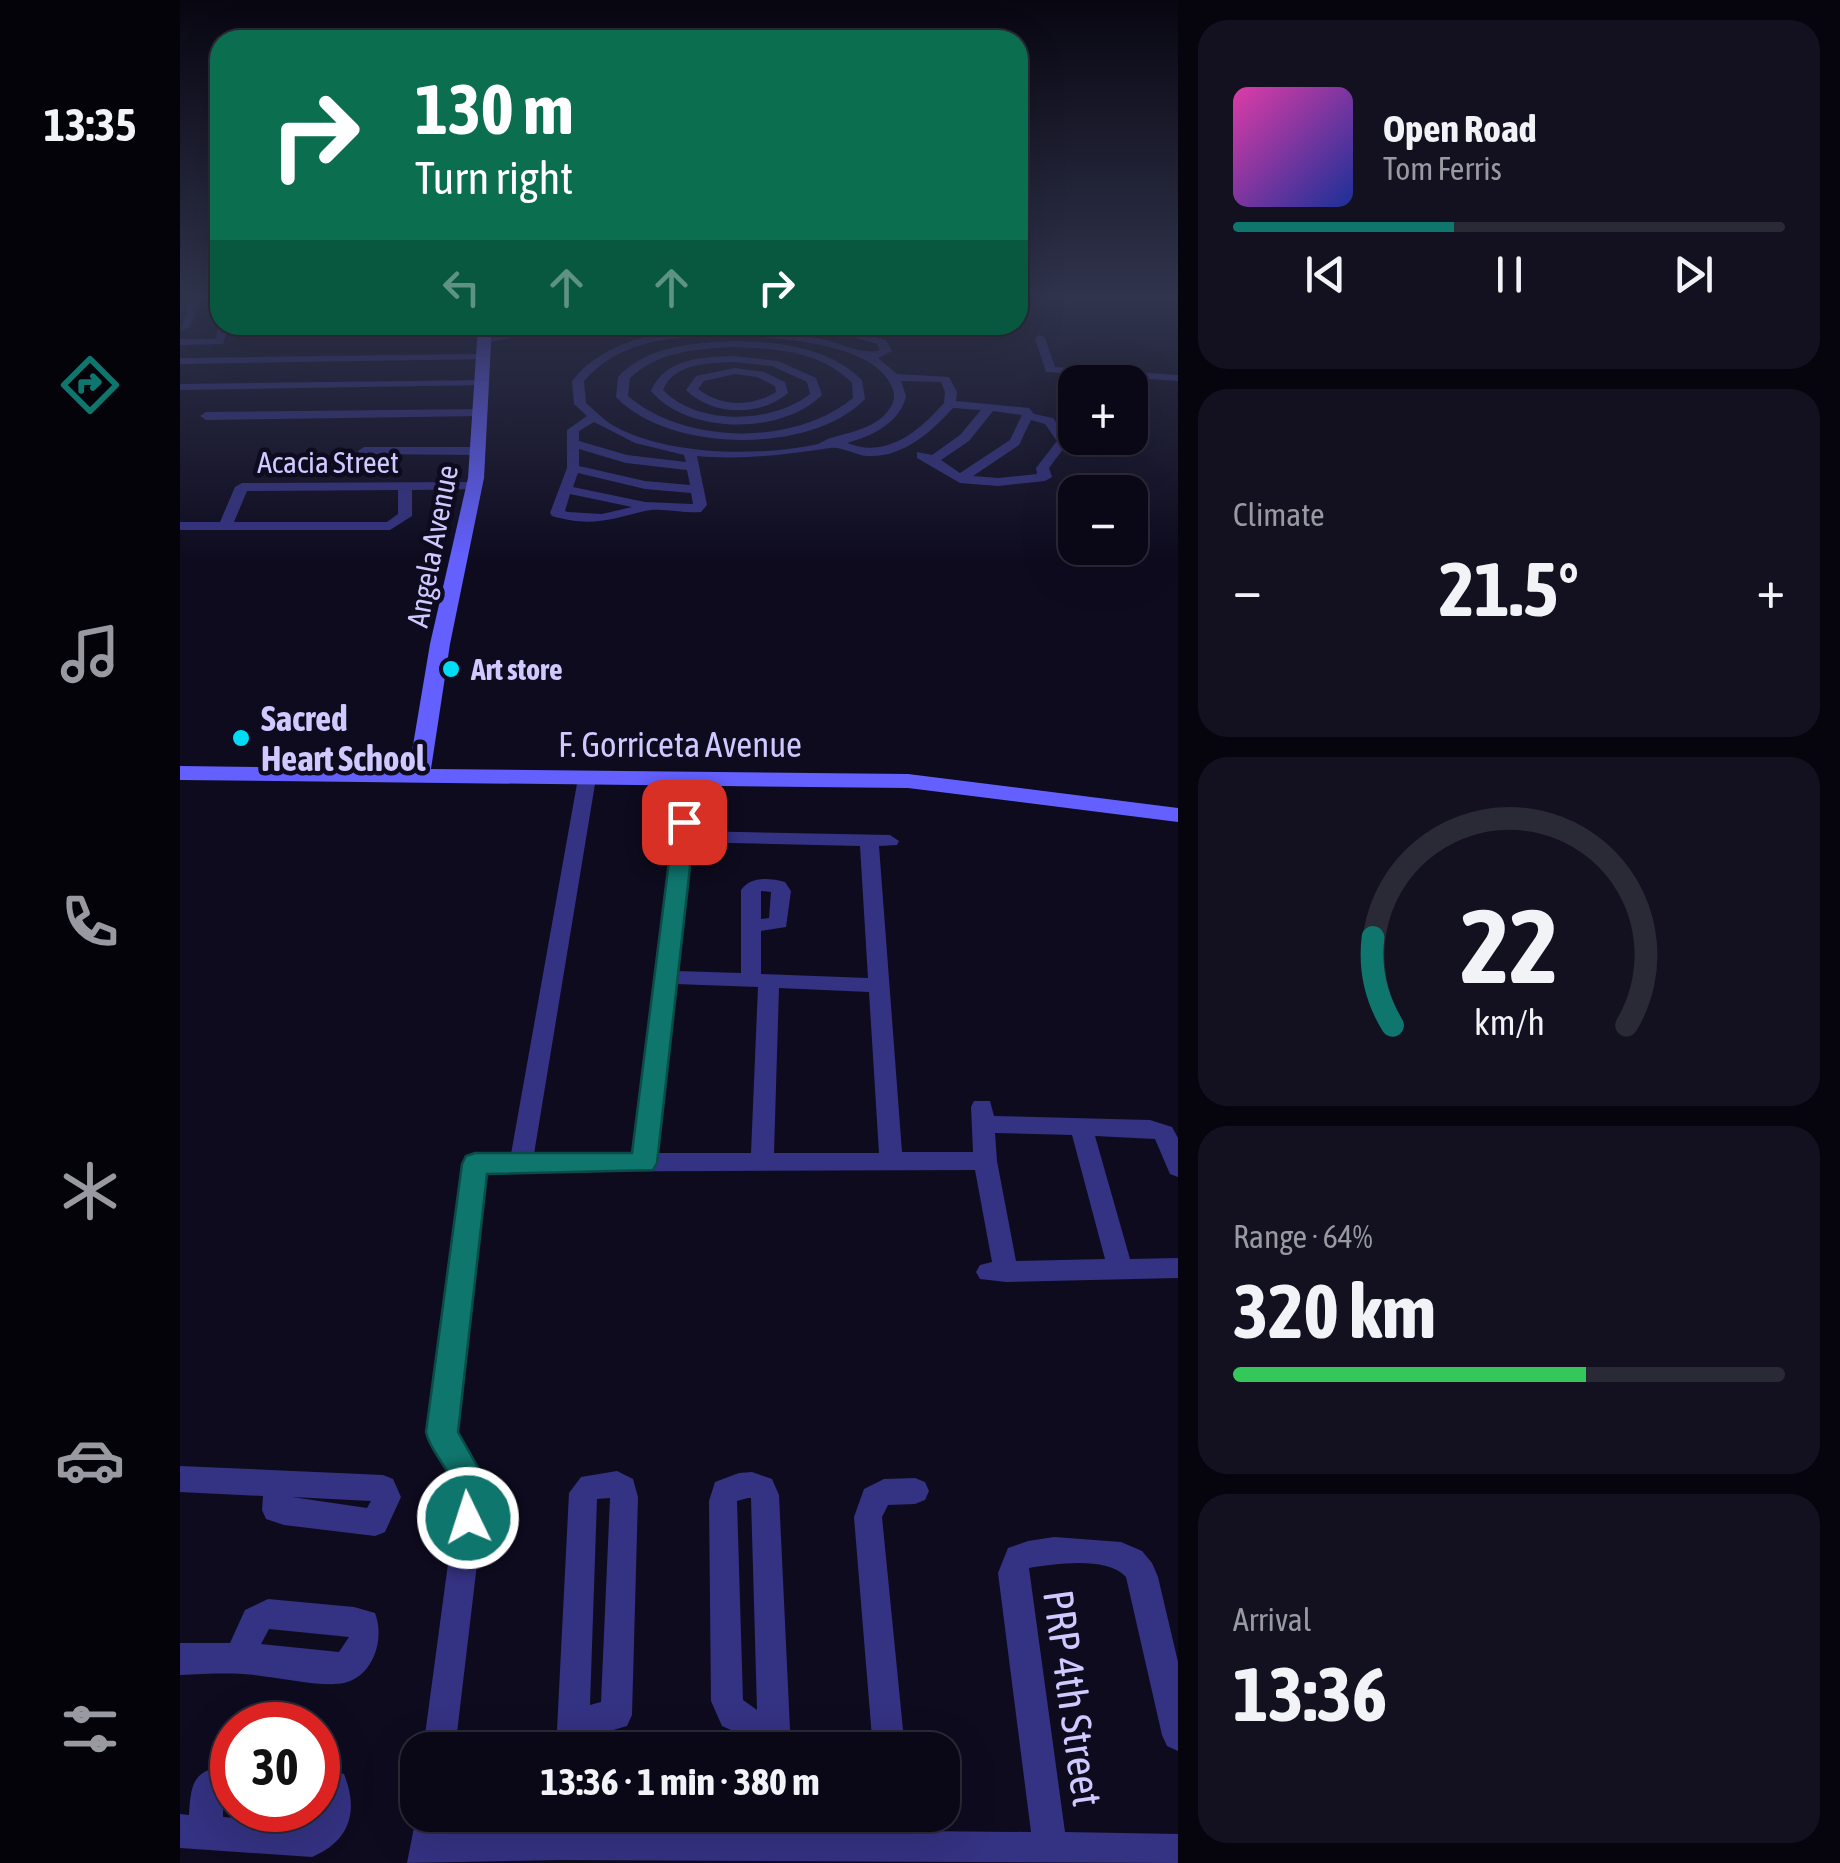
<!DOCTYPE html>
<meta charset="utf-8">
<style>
body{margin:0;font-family:"Asap Condensed",sans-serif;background:#131120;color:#f1f3f6;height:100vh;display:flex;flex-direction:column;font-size:38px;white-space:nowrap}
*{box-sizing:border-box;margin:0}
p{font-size:32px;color:#999aa1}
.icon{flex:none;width:55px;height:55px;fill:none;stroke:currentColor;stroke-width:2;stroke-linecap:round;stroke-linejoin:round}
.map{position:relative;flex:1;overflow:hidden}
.sheet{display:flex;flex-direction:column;gap:20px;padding:20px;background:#06040d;width:662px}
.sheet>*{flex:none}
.guide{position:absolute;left:30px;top:30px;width:818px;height:305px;border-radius:30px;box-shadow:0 10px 40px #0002,0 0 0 2px #2a2936;background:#0b6e4f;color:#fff;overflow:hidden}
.controls{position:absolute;left:878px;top:365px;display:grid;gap:20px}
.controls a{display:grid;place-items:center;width:90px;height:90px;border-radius:20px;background:#0a0817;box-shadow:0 10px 40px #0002,0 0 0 2px #2a2936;font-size:50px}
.speed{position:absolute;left:30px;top:1702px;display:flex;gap:20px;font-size:50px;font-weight:700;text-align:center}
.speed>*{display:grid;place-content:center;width:130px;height:130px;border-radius:50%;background:#0a0817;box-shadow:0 10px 40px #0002,0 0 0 2px #2a2936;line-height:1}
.speed .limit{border:15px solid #d22;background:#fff;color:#111}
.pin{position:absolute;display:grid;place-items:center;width:85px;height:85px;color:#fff;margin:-42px;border-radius:20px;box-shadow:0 5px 15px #0006}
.me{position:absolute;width:110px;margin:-55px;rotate:356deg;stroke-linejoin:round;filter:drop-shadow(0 0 8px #0008)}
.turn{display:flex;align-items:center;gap:35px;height:210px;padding:0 40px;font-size:45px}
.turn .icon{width:130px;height:130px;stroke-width:2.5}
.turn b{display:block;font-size:70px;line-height:85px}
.lanes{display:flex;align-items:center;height:95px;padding:0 40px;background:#0003;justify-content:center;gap:50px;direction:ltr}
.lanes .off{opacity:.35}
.big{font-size:75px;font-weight:700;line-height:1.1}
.sheet .tile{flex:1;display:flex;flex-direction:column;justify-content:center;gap:15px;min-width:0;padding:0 35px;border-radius:30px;background:#131120}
.sheet .dial{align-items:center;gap:0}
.dial svg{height:260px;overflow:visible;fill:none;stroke:#2a2936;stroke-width:7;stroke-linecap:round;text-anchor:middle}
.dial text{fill:#f1f3f6;stroke:none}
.song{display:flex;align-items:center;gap:30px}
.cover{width:120px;height:120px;border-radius:15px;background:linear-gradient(135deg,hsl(320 70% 55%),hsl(230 70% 35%))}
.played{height:10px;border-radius:5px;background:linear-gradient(90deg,#0f766e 40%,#2a2936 40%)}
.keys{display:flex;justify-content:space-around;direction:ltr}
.heat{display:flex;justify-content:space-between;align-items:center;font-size:55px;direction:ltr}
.charge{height:15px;border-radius:8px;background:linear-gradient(90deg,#34c759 64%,#2a2936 0)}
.trip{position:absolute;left:220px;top:1732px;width:560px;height:100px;border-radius:30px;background:#0a0817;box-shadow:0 10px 40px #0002,0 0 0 2px #2a2936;font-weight:700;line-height:100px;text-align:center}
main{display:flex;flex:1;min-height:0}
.dock{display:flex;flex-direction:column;width:180px;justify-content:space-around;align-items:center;background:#040309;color:#999aa1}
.dock .icon{width:70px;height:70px}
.dock .on{color:#0f766e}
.dock b{font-size:45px;color:#f1f3f6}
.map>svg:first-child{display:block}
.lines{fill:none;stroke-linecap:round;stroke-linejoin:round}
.street{fill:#343282;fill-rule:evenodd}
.secondary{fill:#6360ff;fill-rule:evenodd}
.route{fill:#0f766e;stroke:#0a4d48;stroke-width:2.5}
.poi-dot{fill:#00dcf4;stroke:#0e0b1f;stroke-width:4}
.labels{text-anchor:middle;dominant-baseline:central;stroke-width:9;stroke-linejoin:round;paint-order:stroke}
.far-street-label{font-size:30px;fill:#cfc9ff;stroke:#0e0b1f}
.far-poi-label{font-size:30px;font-weight:bold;fill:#cfc9ff;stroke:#0e0b1f;text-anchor:start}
.poi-label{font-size:35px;font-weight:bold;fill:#cfc9ff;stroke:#0e0b1f;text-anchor:start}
.street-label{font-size:35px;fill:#cfc9ff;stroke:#0e0b1f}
.near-street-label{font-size:42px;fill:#cfc9ff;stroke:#0e0b1f}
</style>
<main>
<nav class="dock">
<b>13:35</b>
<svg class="icon on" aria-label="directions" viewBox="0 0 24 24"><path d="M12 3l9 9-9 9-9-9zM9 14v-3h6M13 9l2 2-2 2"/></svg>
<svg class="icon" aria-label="music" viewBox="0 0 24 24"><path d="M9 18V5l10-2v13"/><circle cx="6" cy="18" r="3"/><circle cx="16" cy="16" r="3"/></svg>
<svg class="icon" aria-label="phone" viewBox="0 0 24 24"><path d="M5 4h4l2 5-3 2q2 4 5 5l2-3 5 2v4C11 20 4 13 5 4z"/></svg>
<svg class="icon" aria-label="climate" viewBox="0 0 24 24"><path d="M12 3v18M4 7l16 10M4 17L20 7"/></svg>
<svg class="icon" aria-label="car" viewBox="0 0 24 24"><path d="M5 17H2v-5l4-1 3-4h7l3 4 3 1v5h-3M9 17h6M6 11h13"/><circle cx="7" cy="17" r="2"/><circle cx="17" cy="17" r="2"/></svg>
<svg class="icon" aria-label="filters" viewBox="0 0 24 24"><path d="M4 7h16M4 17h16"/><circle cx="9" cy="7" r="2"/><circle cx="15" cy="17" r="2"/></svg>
</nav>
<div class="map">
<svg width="998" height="1863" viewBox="0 0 998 1863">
<rect width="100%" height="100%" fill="#0e0b1f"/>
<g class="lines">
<path class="street" d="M 10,300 L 20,300 L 10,327 L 0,331 Z
M 40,323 L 49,325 L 43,344 L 0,345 L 0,339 L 35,339 Z
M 371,325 L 394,325 L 305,343 L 300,340 Z
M 634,325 L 651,325 L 706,340 L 712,351 L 698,358 L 717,374 L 769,377 L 777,392 L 776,401 L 849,408 L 854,414 L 873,418 L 889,441 L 869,468 L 872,477 L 865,481 L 818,486 L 780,483 L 737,458 L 737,452 L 752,455 L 780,435 L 801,410 L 773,408 C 751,432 723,458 687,456 C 675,455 661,446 650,448 C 604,455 563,460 517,456 L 527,505 L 521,512 C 503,514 482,507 465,511 C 429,520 410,527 372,516 L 370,513 L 387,468 L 387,430 L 407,416 L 394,404 L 392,381 C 444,315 566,324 641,339 C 660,342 682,356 700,350 L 697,344 ZM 567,336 C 607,339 695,344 712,387 C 715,394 715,401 710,408 C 698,428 670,432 651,438 C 646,439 643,442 638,444 C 579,457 482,456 429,423 C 421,417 413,409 406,403 L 404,381 C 443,335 511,334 567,336 ZM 721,381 L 761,382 L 765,392 L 764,403 C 739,431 707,459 667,443 C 692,436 720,423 726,396 ZM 813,411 L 842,415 L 830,440 L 780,473 L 761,460 L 789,441 ZM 851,420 L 865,424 L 877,441 L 856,468 L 857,474 L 818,478 L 793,476 L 839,445 ZM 414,422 L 455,443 L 504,455 L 506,462 L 447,455 L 399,441 L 399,431 ZM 399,449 L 446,463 L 507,470 L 510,485 L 465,481 L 399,466 ZM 398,473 L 465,489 L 511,493 L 513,504 L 465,502 L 393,487 ZM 390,494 L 452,507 L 422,514 L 388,512 L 385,511 Z
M 736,325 L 764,325 L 759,328 Z
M 305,327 L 310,330 L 309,332 L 60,337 L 55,334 L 60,331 Z
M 860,335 L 865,338 L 875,367 L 998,375 L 998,381 L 866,372 L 855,338 Z
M 554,341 C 600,342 647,346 682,380 L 685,399 C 631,455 489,453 436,397 L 438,377 C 468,345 513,343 554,341 ZM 554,347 C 597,349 640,351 672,383 L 673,398 C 615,446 505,445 448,396 L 450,378 C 479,351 516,349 554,347 Z
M 305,354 L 311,357 L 309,359 L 0,364 L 0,358 Z
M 553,356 L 598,361 L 636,378 L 642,395 C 602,435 508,435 471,391 C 485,358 522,357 553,356 ZM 553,362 L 592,366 L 627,382 L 630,394 C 592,424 518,426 483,390 C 494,363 528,363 553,362 Z
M 555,368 L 584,372 L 605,382 L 608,393 C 580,417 532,416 506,390 L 516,376 ZM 555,374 L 577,377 L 595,386 L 596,392 C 572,407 541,407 518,389 L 524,381 Z
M 303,380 L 309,383 L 307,385 L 0,390 L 0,384 Z
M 305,409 L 307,412 L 301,416 L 26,420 L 20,416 L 26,412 Z
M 184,447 L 298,447 L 304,451 L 298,455 L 180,454 L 178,451 Z
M 294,482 L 301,486 L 299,489 L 232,490 L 232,516 L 210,530 L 0,530 L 0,522 L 40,522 L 55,487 L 62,483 ZM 218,490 L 218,514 L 207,522 L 54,522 L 67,491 Z
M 407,773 L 416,778 L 354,1154 L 453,1153 L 498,817 L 510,817 L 512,831 L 710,835 L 719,841 L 717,845 L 699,846 L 722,1152 L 793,1152 L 791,1107 L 794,1101 L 810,1101 L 814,1116 L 970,1120 L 992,1127 L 998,1138 L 998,1177 L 990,1174 L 975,1139 L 915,1136 L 950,1259 L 998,1258 L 998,1278 L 826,1282 L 800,1279 L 796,1272 L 800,1265 L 812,1262 L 795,1170 L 306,1172 L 276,1432 L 306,1488 L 275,1750 L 243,1750 L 278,1489 L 248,1433 L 283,1163 L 287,1157 L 331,1154 L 398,778 ZM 511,842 L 680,846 L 688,978 L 581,974 L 581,931 L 606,927 L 611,891 L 605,882 C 589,878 571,876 561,890 L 561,973 L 497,971 ZM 581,891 L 591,892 L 589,918 L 581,919 ZM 495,984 L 578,987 L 571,1153 L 477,1153 ZM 599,988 L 689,992 L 699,1153 L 594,1153 ZM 815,1133 L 892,1135 L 925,1259 L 836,1261 L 817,1161 Z
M 0,1466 L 203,1475 L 213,1479 L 221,1497 L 205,1532 L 195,1536 L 104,1525 L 86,1519 L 82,1510 L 83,1496 L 0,1492 ZM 112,1497 L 191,1501 L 187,1508 Z
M 437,1471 L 453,1479 L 458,1497 L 452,1715 L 447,1726 L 409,1737 L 408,1750 L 376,1750 L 389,1493 L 401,1477 ZM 430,1498 L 421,1702 L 410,1705 L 417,1499 Z
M 572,1472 L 592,1479 L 599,1495 L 611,1750 L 579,1750 L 578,1742 L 542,1726 L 531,1701 L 529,1501 L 535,1482 L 559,1473 ZM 568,1498 L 571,1498 L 577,1710 L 563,1700 L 557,1501 Z
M 735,1478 L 745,1482 L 749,1491 L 745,1500 L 735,1504 L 708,1505 L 702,1517 L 725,1750 L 693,1750 L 674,1517 L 684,1489 L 704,1479 Z
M 874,1537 L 941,1542 L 962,1551 L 972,1563 L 978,1577 L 998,1662 L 998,1751 L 987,1746 L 982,1735 L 946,1577 C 927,1556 875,1564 849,1568 L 885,1832 L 998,1834 L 998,1863 L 382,1860 L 227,1863 L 238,1807 L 238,1815 L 268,1815 L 266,1830 L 367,1827 L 368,1815 L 402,1815 L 401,1826 L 583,1829 L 582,1815 L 616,1815 L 617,1829 L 699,1830 L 698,1815 L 732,1815 L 733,1831 L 851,1832 L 818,1573 L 828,1548 L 848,1541 Z
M 88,1599 L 174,1607 L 195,1613 C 205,1638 194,1676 164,1683 C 141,1688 89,1675 63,1674 C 42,1673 21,1674 0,1675 L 0,1643 L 50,1643 L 65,1610 ZM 89,1629 L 169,1637 L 159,1652 L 81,1644 Z
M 52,1764 L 52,1797 L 43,1799 L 43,1817 L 129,1823 L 138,1810 L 138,1768 L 164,1774 C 179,1811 170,1841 132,1857 L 0,1848 L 0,1814 L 9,1815 C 11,1778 15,1770 52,1764 Z"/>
<path class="secondary" d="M 298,325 L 312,325 L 304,478 L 270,644 L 251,769 L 728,774 L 998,808 L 998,822 L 728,788 L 0,780 L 0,766 L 229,769 L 250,644 L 288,478 Z"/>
</g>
<linearGradient id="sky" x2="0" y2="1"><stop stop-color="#080611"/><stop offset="0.53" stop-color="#30344d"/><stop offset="1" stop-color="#30344d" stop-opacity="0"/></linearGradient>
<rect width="998" height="561" fill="url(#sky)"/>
<path class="route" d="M 504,815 L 515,822 L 477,1163 L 473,1170 L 307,1174 L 278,1432 L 305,1480 L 304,1518 L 299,1529 L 288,1533 L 276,1529 C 269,1514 275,1502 273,1486 C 270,1468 250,1452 246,1432 L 282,1164 L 286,1156 L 295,1153 L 452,1153 L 494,822 Z"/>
<g class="poi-dot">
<circle cx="271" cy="669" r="10"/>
<circle cx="61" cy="738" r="10"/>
</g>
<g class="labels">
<g class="far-street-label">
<text x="148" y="462">Acacia Street</text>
<text transform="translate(252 546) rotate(-79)">Angela Avenue</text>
</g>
<g class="far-poi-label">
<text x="291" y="669">Art store</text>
</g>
<g class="poi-label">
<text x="81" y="718">Sacred<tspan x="81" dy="40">Heart School</tspan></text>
</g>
<g class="street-label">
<text x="500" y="744">F. Gorriceta Avenue</text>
</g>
<g class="near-street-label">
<text transform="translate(893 1698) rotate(82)">PRP 4th Street</text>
</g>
</g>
</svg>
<div class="controls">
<a>+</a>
<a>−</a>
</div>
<div class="speed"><div class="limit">30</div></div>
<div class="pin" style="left:504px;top:822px;background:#d93025"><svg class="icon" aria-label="arrive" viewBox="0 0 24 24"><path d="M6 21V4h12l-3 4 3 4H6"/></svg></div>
<svg class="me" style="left:288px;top:1518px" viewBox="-20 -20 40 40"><circle r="17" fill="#0f766e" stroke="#fff" stroke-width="3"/><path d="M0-11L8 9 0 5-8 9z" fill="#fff"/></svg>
<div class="trip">13:36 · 1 min · 380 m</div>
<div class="guide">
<div class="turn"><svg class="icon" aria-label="right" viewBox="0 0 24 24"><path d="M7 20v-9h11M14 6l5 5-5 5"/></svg><div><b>130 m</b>Turn right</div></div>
<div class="lanes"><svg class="icon off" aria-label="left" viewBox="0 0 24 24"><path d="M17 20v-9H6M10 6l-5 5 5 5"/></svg><svg class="icon off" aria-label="ahead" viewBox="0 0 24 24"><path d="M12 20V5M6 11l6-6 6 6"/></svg><svg class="icon off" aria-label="ahead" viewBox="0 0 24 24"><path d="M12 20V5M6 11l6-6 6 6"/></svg><svg class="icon" aria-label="right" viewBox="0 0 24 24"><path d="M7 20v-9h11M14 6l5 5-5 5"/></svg></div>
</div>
</div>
<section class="sheet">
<div class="tile">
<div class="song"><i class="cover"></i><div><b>Open Road</b><p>Tom Ferris</p></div></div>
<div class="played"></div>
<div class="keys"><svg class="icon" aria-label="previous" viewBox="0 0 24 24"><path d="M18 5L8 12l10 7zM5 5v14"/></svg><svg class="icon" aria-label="pause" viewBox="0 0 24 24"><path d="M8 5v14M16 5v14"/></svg><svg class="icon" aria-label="next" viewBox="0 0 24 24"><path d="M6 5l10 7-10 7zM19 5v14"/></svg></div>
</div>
<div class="tile"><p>Climate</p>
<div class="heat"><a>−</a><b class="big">21.5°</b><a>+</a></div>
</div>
<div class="tile dial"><svg viewBox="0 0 100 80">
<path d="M14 69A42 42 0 1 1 86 69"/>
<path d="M14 69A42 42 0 0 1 8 42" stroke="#0f766e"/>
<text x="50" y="56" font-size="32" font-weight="700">22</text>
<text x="50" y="72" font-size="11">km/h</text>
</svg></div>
<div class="tile"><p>Range · 64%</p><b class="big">320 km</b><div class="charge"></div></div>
<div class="tile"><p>Arrival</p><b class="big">13:36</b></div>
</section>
</main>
